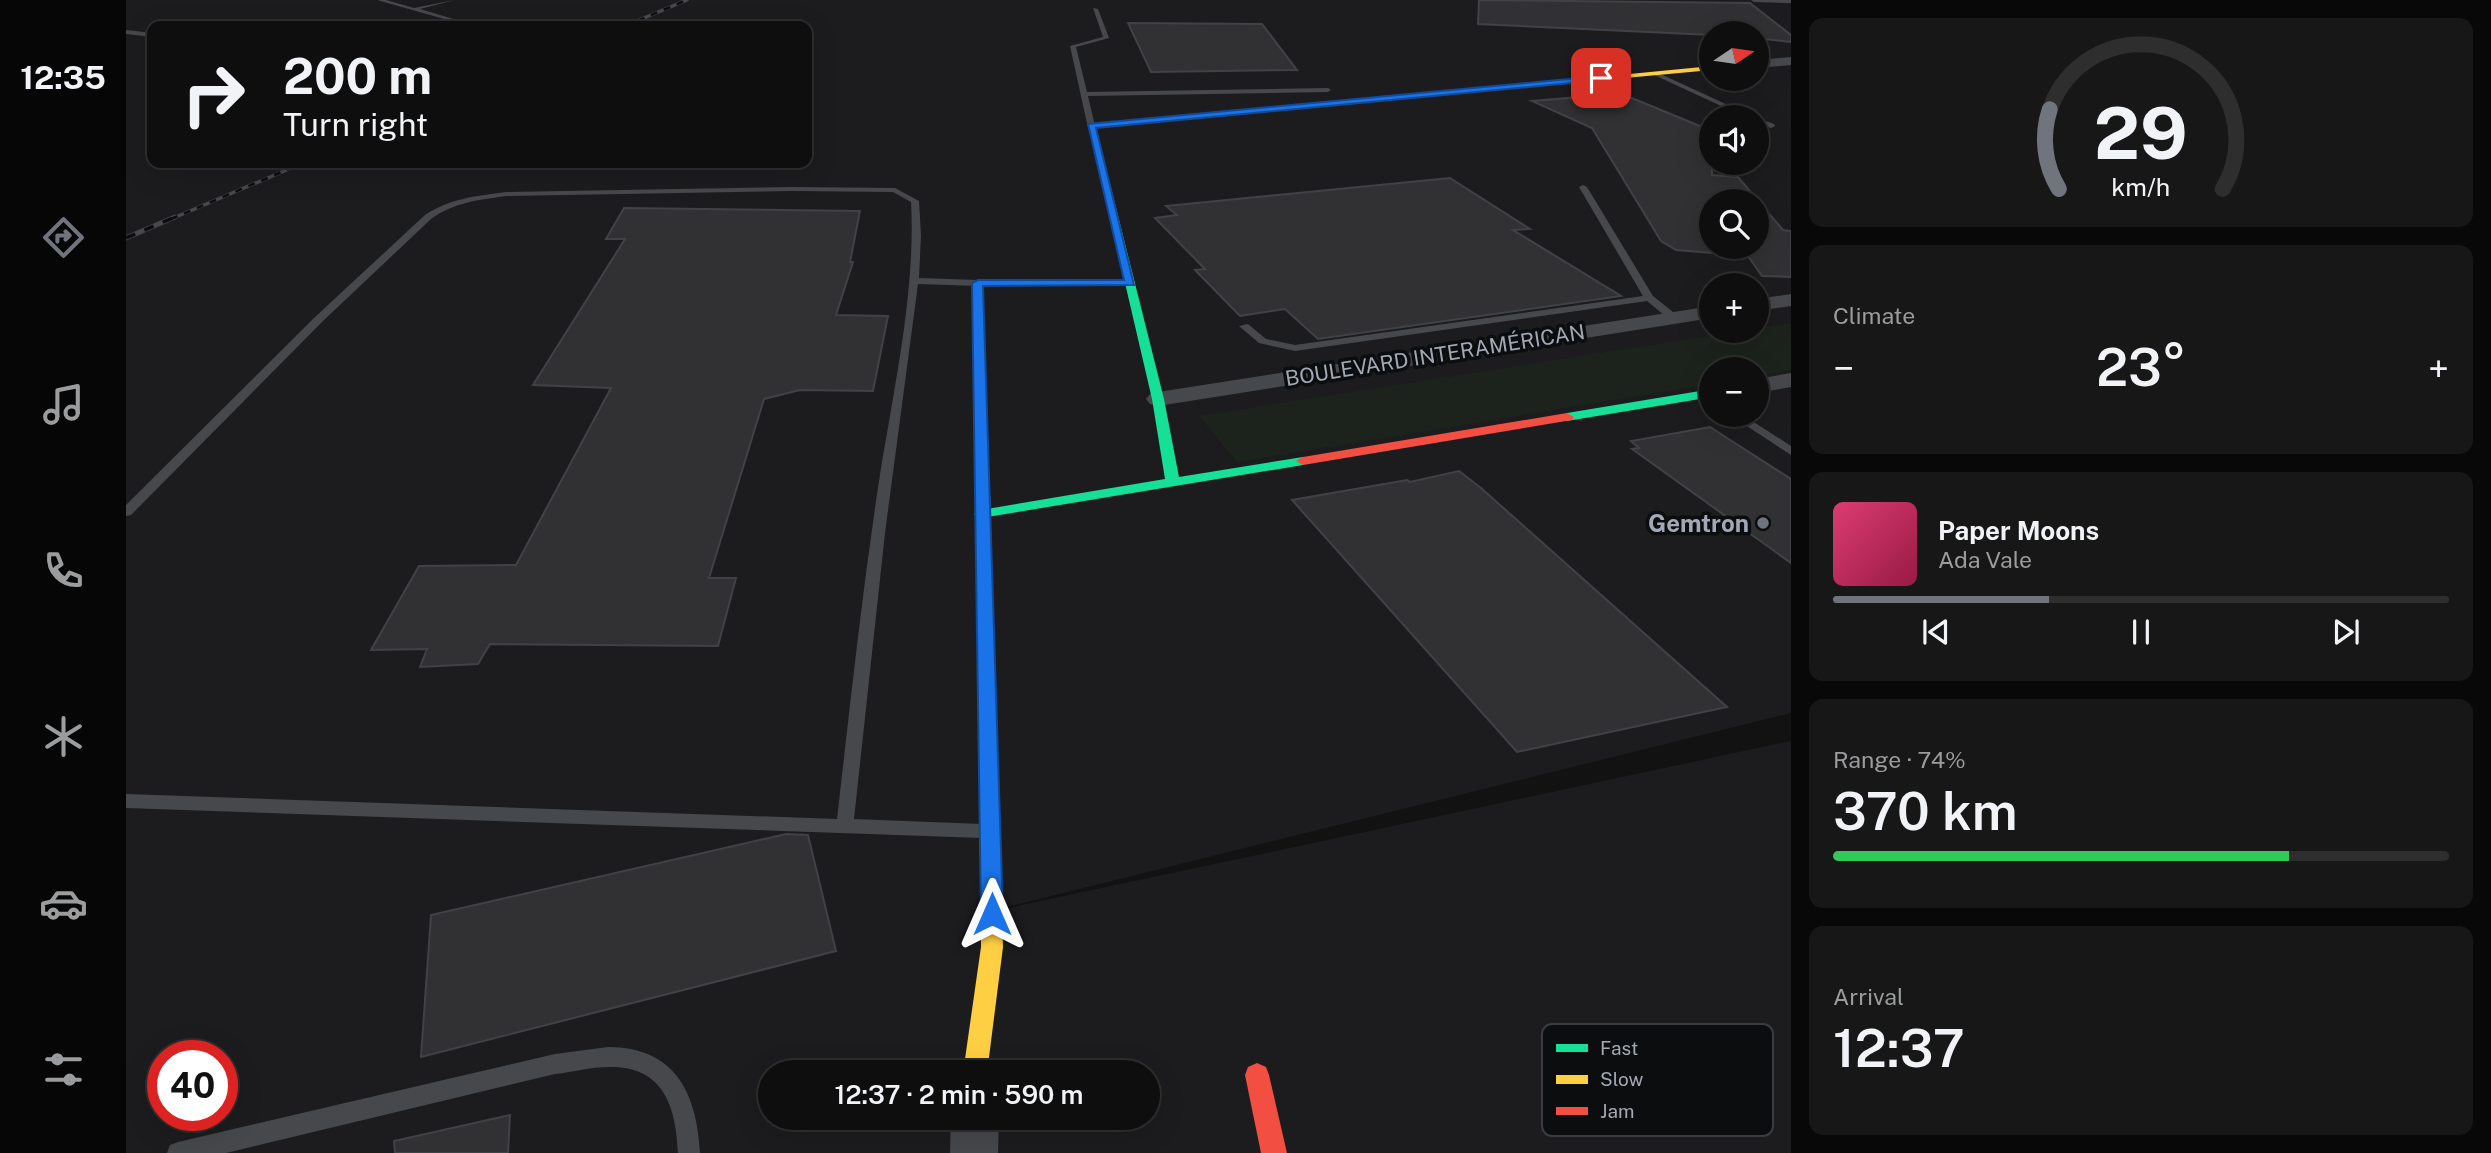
<!DOCTYPE html>
<meta charset="utf-8">
<style>
body{margin:0;font-family:"Public Sans",sans-serif;background:#171717;color:#f1f3f6;height:100vh;display:flex;flex-direction:column;font-size:26px;white-space:nowrap}
*{box-sizing:border-box;margin:0}
p{font-size:23px;color:#9b9c9e}
.icon{flex:none;width:38px;height:38px;fill:none;stroke:currentColor;stroke-width:2;stroke-linecap:round;stroke-linejoin:round}
.map{position:relative;flex:1;overflow:hidden}
.side{display:flex;flex-direction:column;gap:18px;padding:18px;background:#080808;width:700px}
.side>*{flex:none}
.banner{position:absolute;left:21px;top:21px;width:665px;height:147px;border-radius:14px;box-shadow:0 7px 28px #0002,0 0 0 2px #2e2e2e;background:#0e0e0e;color:#f1f3f6;overflow:hidden}
.needle{width:46px;rotate:77deg}
.controls{position:absolute;left:1573px;top:21px;display:grid;gap:14px}
.controls a{display:grid;place-items:center;width:70px;height:70px;border-radius:50%;background:#0e0e0e;box-shadow:0 7px 28px #0002,0 0 0 2px #2e2e2e;font-size:35px}
.speed{position:absolute;left:21px;top:1040px;display:flex;gap:14px;font-size:35px;font-weight:700;text-align:center}
.speed>*{display:grid;place-content:center;width:91px;height:91px;border-radius:50%;background:#0e0e0e;box-shadow:0 7px 28px #0002,0 0 0 2px #2e2e2e;line-height:1}
.speed .limit{border:10px solid #d22;background:#fff;color:#111}
.pin{position:absolute;display:grid;place-items:center;width:60px;height:60px;color:#fff;margin:-30px;border-radius:14px;box-shadow:0 4px 10px #0006}
.me{position:absolute;width:77px;margin:-38px;rotate:0deg;stroke-linejoin:round;filter:drop-shadow(0 0 5px #0008)}
.turn{display:flex;align-items:center;gap:24px;height:147px;padding:0 21px;font-size:32px}
.turn .icon{width:91px;height:91px;stroke-width:2.5}
.turn b{display:block;font-size:49px;line-height:60px}
.big{font-size:52px;font-weight:600;line-height:1.1}
.side .card{flex:1;display:flex;flex-direction:column;justify-content:center;gap:10px;min-width:0;padding:0 24px;border-radius:14px;background:#171717}
.side .dial{align-items:center;gap:0}
.dial svg{height:182px;overflow:visible;fill:none;stroke:#2e2e2e;stroke-width:7;stroke-linecap:round;text-anchor:middle}
.dial text{fill:#f1f3f6;stroke:none}
.song{display:flex;align-items:center;gap:21px}
.cover{width:84px;height:84px;border-radius:10px;background:linear-gradient(135deg,hsl(340 70% 55%),hsl(340 70% 35%))}
.played{height:7px;border-radius:4px;background:linear-gradient(90deg,#70747c 35%,#2e2e2e 35%)}
.keys{display:flex;justify-content:space-around;direction:ltr}
.heat{display:flex;justify-content:space-between;align-items:center;font-size:38px;direction:ltr}
.charge{height:10px;border-radius:5px;background:linear-gradient(90deg,#34c759 74%,#2e2e2e 0)}
.trip{position:absolute;left:632px;top:1060px;width:402px;height:70px;border-radius:35px;background:#0e0e0e;box-shadow:0 7px 28px #0002,0 0 0 2px #2e2e2e;font-weight:600;line-height:70px;text-align:center}
main{display:flex;flex:1;min-height:0}
.tabs{display:flex;flex-direction:column;width:126px;justify-content:space-around;align-items:center;background:#060606;color:#9b9c9e}
.tabs .icon{width:49px;height:49px}
.tabs .on{color:#70747c}
.tabs b{font-size:32px;color:#f1f3f6}
.map>svg:first-child{display:block}
.built{fill:#1c1c1e;fill-rule:evenodd}
.green{fill:#1c231c}
.building{fill:#313133;stroke:#404246;stroke-width:2;fill-rule:evenodd}
.lines{fill:none;stroke-linecap:round;stroke-linejoin:round}
.lane{fill:#46484b;fill-rule:evenodd}
.street{fill:#46484b;fill-rule:evenodd}
.fast{fill:#16e098;fill-rule:evenodd}
.slow{fill:#ffcf43;fill-rule:evenodd}
.jam{fill:#f24e42;fill-rule:evenodd}
.rail-far1-casing{stroke:#47484c;stroke-width:3.5}
.rail-casing{stroke:#47484c;stroke-width:5}
.rail-far1{stroke:#0c0d0e;stroke-width:2.5;stroke-dasharray:7;stroke-linecap:butt}
.rail{stroke:#0c0d0e;stroke-width:3.5;stroke-dasharray:10;stroke-linecap:butt}
.route{fill:#1a73e8;stroke:#114b97;stroke-width:2}
.poi-dot{fill:#70747c;stroke:#0c0d0e;stroke-width:2.5}
.labels{text-anchor:middle;dominant-baseline:central;stroke-width:7;stroke-linejoin:round;paint-order:stroke}
.far-street-label{font-size:21px;fill:#a2a9b5;stroke:#0c0d0e}
.poi-label{font-size:24px;font-weight:bold;fill:#a2a9b5;stroke:#0c0d0e;text-anchor:end}
.key{fill:#0c0d0e;stroke:#393c40;stroke-width:2}
.key-label{font-size:19px;fill:#a2a9b5}
</style>
<main>
<nav class="tabs">
<b>12:35</b>
<svg class="icon on" aria-label="directions" viewBox="0 0 24 24"><path d="M12 3l9 9-9 9-9-9zM9 14v-3h6M13 9l2 2-2 2"/></svg>
<svg class="icon" aria-label="music" viewBox="0 0 24 24"><path d="M9 18V5l10-2v13"/><circle cx="6" cy="18" r="3"/><circle cx="16" cy="16" r="3"/></svg>
<svg class="icon" aria-label="phone" viewBox="0 0 24 24"><path d="M5 4h4l2 5-3 2q2 4 5 5l2-3 5 2v4C11 20 4 13 5 4z"/></svg>
<svg class="icon" aria-label="climate" viewBox="0 0 24 24"><path d="M12 3v18M4 7l16 10M4 17L20 7"/></svg>
<svg class="icon" aria-label="car" viewBox="0 0 24 24"><path d="M5 17H2v-5l4-1 3-4h7l3 4 3 1v5h-3M9 17h6M6 11h13"/><circle cx="7" cy="17" r="2"/><circle cx="17" cy="17" r="2"/></svg>
<svg class="icon" aria-label="filters" viewBox="0 0 24 24"><path d="M4 7h16M4 17h16"/><circle cx="9" cy="7" r="2"/><circle cx="15" cy="17" r="2"/></svg>
</nav>
<div class="map">
<svg width="1665" height="1153" viewBox="0 0 1665 1153">
<rect width="100%" height="100%" fill="#121212"/>
<path class="built" d="M 0,0 L 1665,0 L 1665,713 L 840,917 L 1665,741 L 1665,1153 L 0,1153 ZM 26,26 L 681,26 L 681,163 L 26,163 ZM 1586,33 L 1631,33 L 1631,79 L 1586,79 ZM 1586,117 L 1631,117 L 1631,163 L 1586,163 ZM 1586,201 L 1631,201 L 1631,247 L 1586,247 ZM 1586,285 L 1631,285 L 1631,331 L 1586,331 ZM 1586,369 L 1631,369 L 1631,415 L 1586,415 ZM 37,1055 L 96,1055 L 96,1115 L 37,1115 ZM 644,1073 L 1022,1073 L 1022,1118 L 644,1118 Z"/>
<path class="green" d="M 1665,323 L 1665,370 L 1631,376 L 1631,369 L 1586,369 L 1585,384 L 1111,462 L 1073,416 Z"/>
<path class="building" d="M 1353,0 L 1624,3 L 1665,35 L 1665,42 L 1631,38 L 1631,33 L 1586,35 L 1352,24 Z
M 1002,23 L 1136,24 L 1171,70 L 1025,72 Z
M 1490,94 L 1501,96 L 1586,131 L 1586,175 L 1612,177 L 1657,230 L 1665,231 L 1665,277 L 1636,276 L 1622,256 L 1550,250 L 1535,241 L 1466,128 L 1406,101 ZM 1586,201 L 1631,201 L 1631,247 L 1586,247 Z
M 1324,178 L 1404,229 L 1387,230 L 1495,296 L 1192,339 L 1159,309 L 1114,316 L 1069,270 L 1079,269 L 1029,218 L 1051,215 L 1040,206 Z
M 498,208 L 734,211 L 724,262 L 727,262 L 710,315 L 762,316 L 747,391 L 674,390 L 638,399 L 583,578 L 610,578 L 592,646 L 364,644 L 352,664 L 294,667 L 301,649 L 245,650 L 293,566 L 390,565 L 485,388 L 407,385 L 499,239 L 480,239 Z
M 1584,427 L 1665,479 L 1665,563 L 1506,449 L 1513,448 L 1505,441 Z
M 1333,471 L 1355,488 L 1601,707 L 1391,752 L 1166,500 L 1281,480 L 1284,482 Z
M 660,834 L 682,835 L 710,951 L 295,1057 L 305,915 Z
M 384,1115 L 382,1153 L 269,1153 L 268,1141 Z"/>
<g class="lines">
<path class="lane" d="M 251,0 L 260,0 L 288,8 L 329,0 L 294,9 L 351,26 L 343,26 Z
M 1625,0 L 1665,0 L 1665,3 L 1628,2 Z
M 967,8 L 972,9 L 983,38 L 950,47 L 961,92 L 1202,88 L 1205,90 L 1202,92 L 962,96 L 969,126 L 962,128 L 944,46 L 977,37 Z
M 0,30 L 26,33 L 26,37 L 0,34 Z
M 1526,72 L 1530,72 L 1628,117 L 1619,117 L 1526,74 Z
M 1631,118 L 1648,124 L 1649,126 L 1645,128 L 1631,123 Z
M 1457,185 L 1461,187 L 1527,296 L 1552,316 L 1552,320 L 1544,320 L 1521,301 L 1169,351 L 1133,343 L 1113,326 L 1122,324 L 1140,339 L 1169,345 L 1517,296 L 1453,187 Z
M 667,187 L 769,188 L 793,201 L 795,235 L 793,278 L 852,280 L 857,283 L 852,286 L 792,284 L 759,533 L 728,819 L 856,824 L 862,826 L 865,831 L 862,836 L 856,838 L 0,808 L 0,794 L 711,819 C 724,706 736,593 753,481 C 767,392 790,292 785,202 L 767,192 L 667,191 L 380,196 C 352,200 329,202 305,219 L 197,321 L 5,515 L 0,516 L 0,505 L 189,317 L 299,215 C 325,198 350,196 380,192 Z
M 1604,415 L 1617,415 L 1665,446 L 1665,455 Z
M 482,1047 C 549,1047 571,1093 574,1153 L 552,1153 C 550,1107 538,1066 483,1067 C 465,1067 447,1072 429,1074 L 100,1153 L 41,1153 L 44,1145 L 52,1142 L 429,1054 Z"/>
<path class="street" d="M 1665,57 L 1665,65 L 1631,68 L 1631,60 Z
M 1665,294 L 1665,306 L 1631,311 L 1631,299 Z
M 1586,306 L 1586,318 L 1032,406 L 1024,404 L 1020,399 L 1024,394 L 1032,392 Z
M 1665,373 L 1665,387 L 1631,393 L 1631,379 Z
M 825,1118 L 873,1118 L 872,1153 L 824,1153 Z"/>
<path class="fast" d="M 1313,91 L 1316,95 L 970,128 L 1038,399 L 1053,477 L 1177,457 L 1184,461 L 1177,465 L 855,518 L 850,517 L 848,514 L 855,510 L 1039,479 L 1026,399 L 962,124 Z
M 1586,389 L 1586,397 L 1441,421 L 1434,417 L 1441,413 Z"/>
<path class="slow" d="M 1586,66 L 1586,70 L 1313,95 L 1309,93 Z
M 900,280 L 1004,280 L 1009,283 L 1004,286 L 896,285 L 895,283 Z
M 857,490 L 864,494 L 877,947 L 861,1073 L 837,1073 L 855,947 L 850,494 Z"/>
<path class="jam" d="M 852,280 L 900,280 L 905,283 L 900,286 L 857,286 L 864,494 L 857,498 L 850,494 L 847,283 Z
M 1441,413 L 1448,417 L 1446,420 L 1177,465 L 1170,461 L 1177,457 Z
M 1131,1063 L 1140,1067 L 1143,1075 L 1161,1153 L 1135,1153 L 1119,1075 L 1122,1067 Z"/>
<g class="rail-far1-casing">
<path id="rail-far1" d="M 499,26 L 561,0
M 45,219 L 177,163"/>
</g>
<g class="rail-casing">
<path id="rail" d="M 0,238 L 49,217"/>
</g>
<use href="#rail-far1" class="rail-far1"/>
<use href="#rail" class="rail"/>
</g>
<path class="route" d="M 1475,76 L 1478,80 L 970,128 L 1008,285 L 857,286 L 877,914 L 874,921 L 866,923 L 858,921 L 855,914 L 846,283 L 852,280 L 998,280 L 962,124 Z"/>
<circle class="poi-dot" cx="1637" cy="523" r="7"/>
<g class="labels">
<g class="far-street-label">
<text transform="translate(1309 355) rotate(-9)">BOULEVARD INTERAMÉRICAN</text>
</g>
<g class="poi-label">
<text x="1623" y="523">Gemtron</text>
</g>
</g>
<rect x="1416" y="1024" width="231" height="112" rx="10" class="key"/>
<rect x="1430" y="1044" width="32" height="8" fill="#16e098"/>
<rect x="1430" y="1075" width="32" height="9" fill="#ffcf43"/>
<rect x="1430" y="1107" width="32" height="8" fill="#f24e42"/>
<g class="key-label">
<text x="1474" y="1055">Fast</text>
<text x="1474" y="1086">Slow</text>
<text x="1474" y="1118">Jam</text>
</g>
</svg>
<div class="controls">
<a><svg class="needle" viewBox="-14 -14 28 28"><path d="M0-13l5 13h-10z" fill="#e53935"/><path d="M0 13l5-13h-10z" fill="#9b9c9e"/></svg></a>
<a><svg class="icon" aria-label="sound" viewBox="0 0 24 24"><path d="M4 9h4l5-4v14l-5-4H4zM17 9q2 3 0 6"/></svg></a>
<a><svg class="icon" aria-label="search" viewBox="0 0 24 24"><circle cx="10" cy="10" r="6"/><path d="M15 15l6 6"/></svg></a>
<a>+</a>
<a>−</a>
</div>
<div class="speed"><div class="limit">40</div></div>
<div class="pin" style="left:1475px;top:78px;background:#d93025"><svg class="icon" aria-label="arrive" viewBox="0 0 24 24"><path d="M6 21V4h12l-3 4 3 4H6"/></svg></div>
<svg class="me" style="left:866px;top:914px" viewBox="-20 -20 40 40"><path d="M0-17L14 15 0 8-14 15z" fill="#1a73e8" stroke="#fff" stroke-width="4"/></svg>
<div class="trip">12:37 · 2 min · 590 m</div>
<div class="banner">
<div class="turn"><svg class="icon" aria-label="right" viewBox="0 0 24 24"><path d="M7 20v-9h11M14 6l5 5-5 5"/></svg><div><b>200 m</b>Turn right</div></div>
</div>
</div>
<section class="side">
<div class="card dial"><svg viewBox="0 0 100 80">
<path d="M14 69A42 42 0 1 1 86 69"/>
<path d="M14 69A42 42 0 0 1 10 34" stroke="#70747c"/>
<text x="50" y="56" font-size="32" font-weight="700">29</text>
<text x="50" y="72" font-size="11">km/h</text>
</svg></div>
<div class="card"><p>Climate</p>
<div class="heat"><a>−</a><b class="big">23°</b><a>+</a></div>
</div>
<div class="card">
<div class="song"><i class="cover"></i><div><b>Paper Moons</b><p>Ada Vale</p></div></div>
<div class="played"></div>
<div class="keys"><svg class="icon" aria-label="previous" viewBox="0 0 24 24"><path d="M18 5L8 12l10 7zM5 5v14"/></svg><svg class="icon" aria-label="pause" viewBox="0 0 24 24"><path d="M8 5v14M16 5v14"/></svg><svg class="icon" aria-label="next" viewBox="0 0 24 24"><path d="M6 5l10 7-10 7zM19 5v14"/></svg></div>
</div>
<div class="card"><p>Range · 74%</p><b class="big">370 km</b><div class="charge"></div></div>
<div class="card"><p>Arrival</p><b class="big">12:37</b></div>
</section>
</main>
